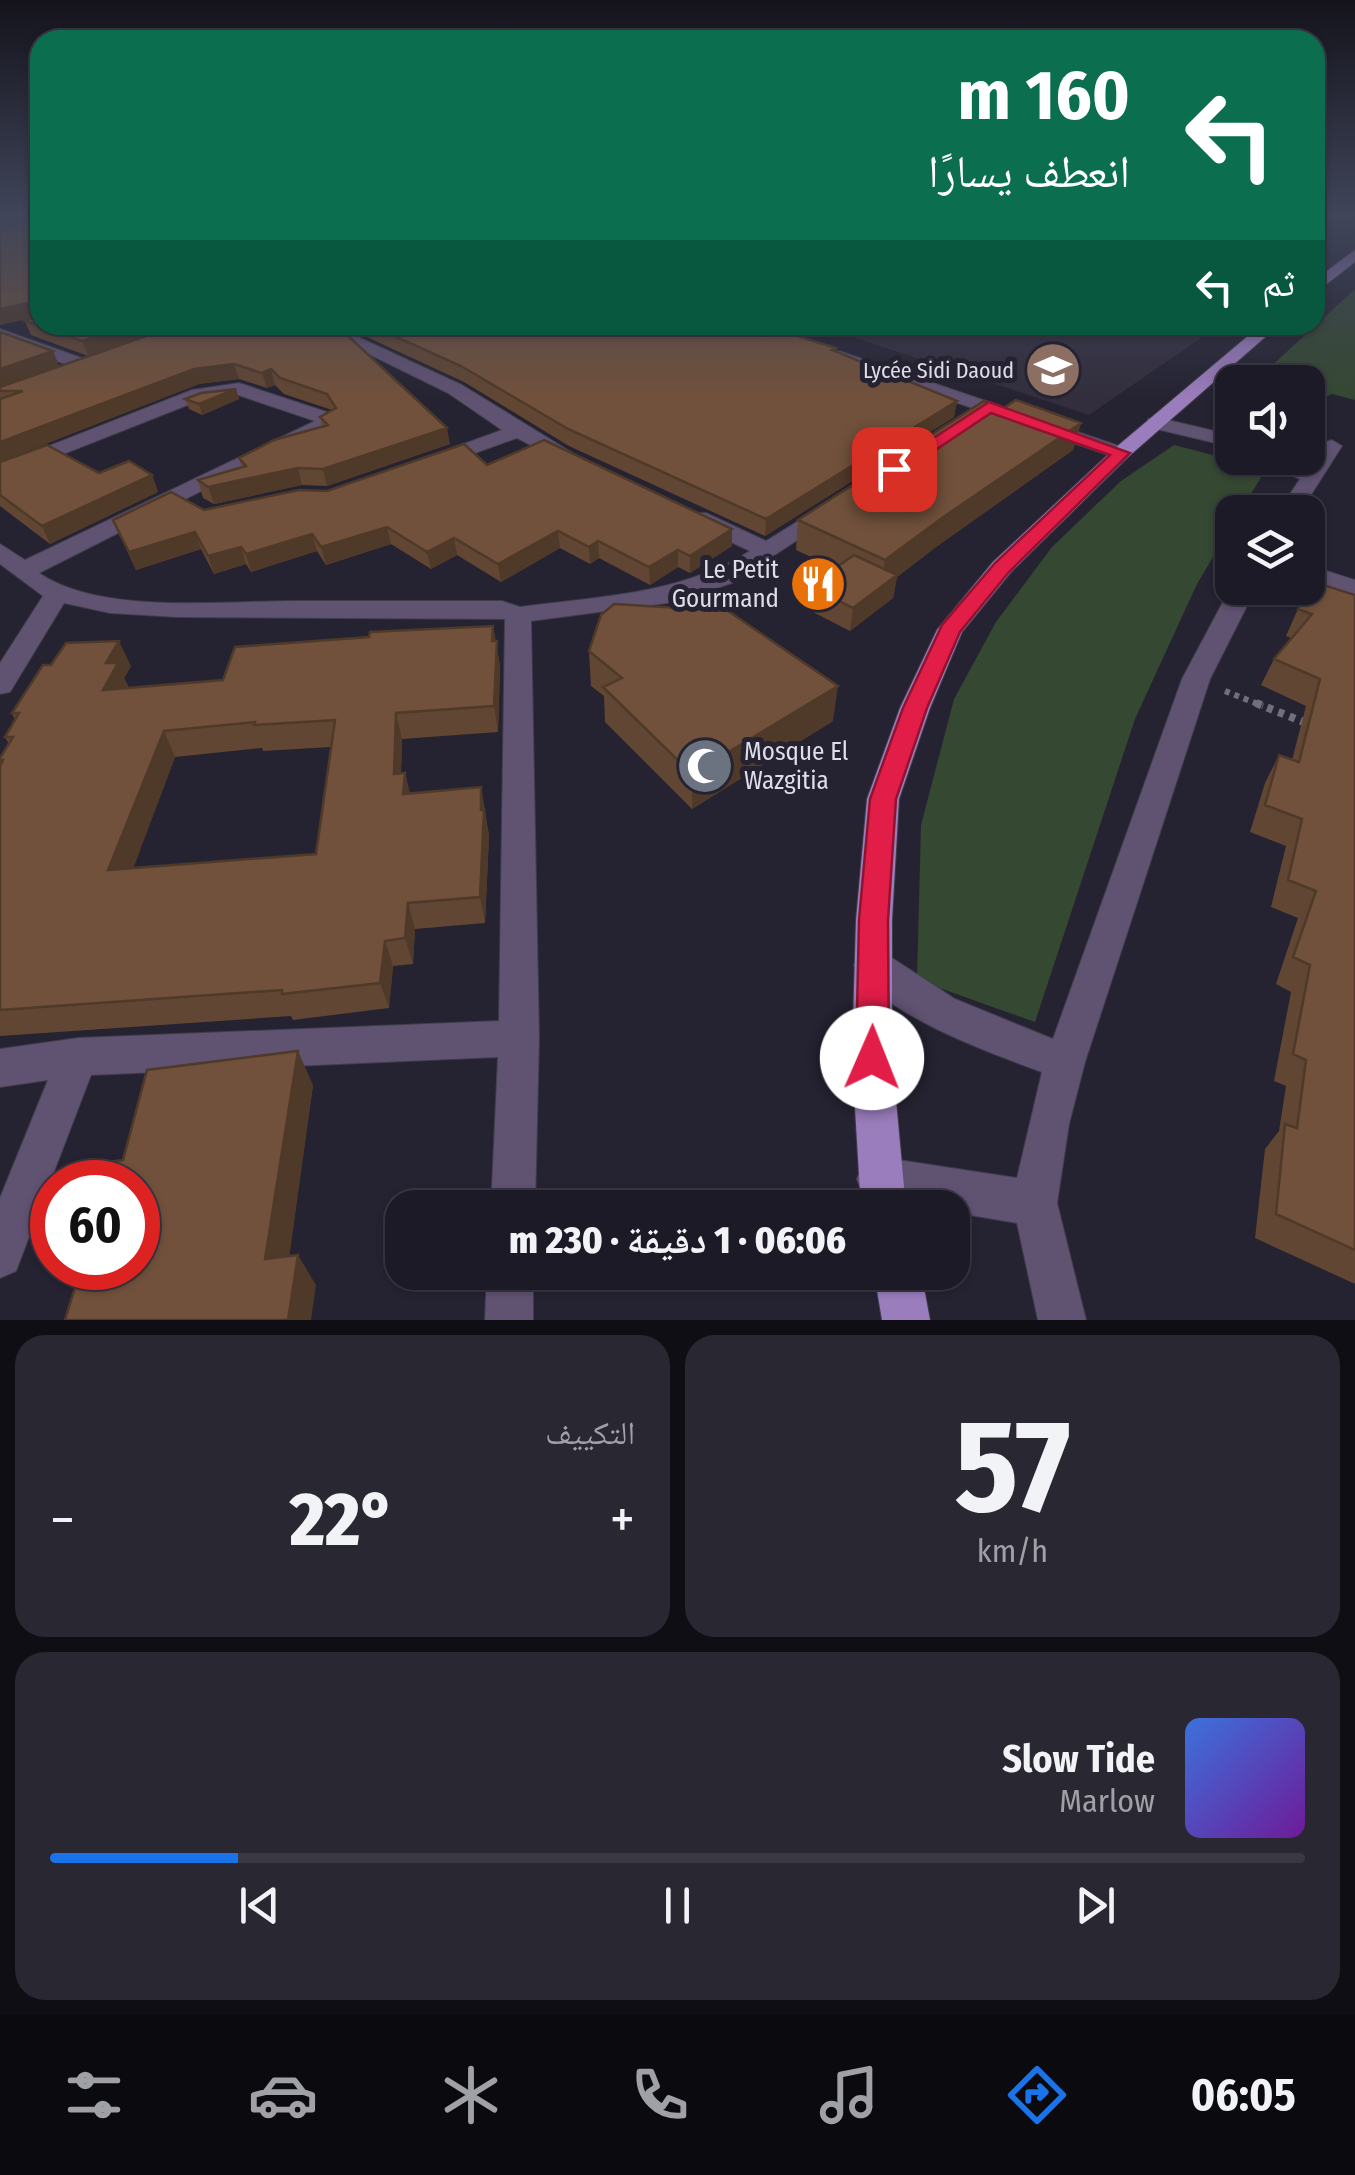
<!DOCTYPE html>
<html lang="ar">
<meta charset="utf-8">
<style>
body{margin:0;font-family:"Fira Sans Condensed","Noto Naskh Arabic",sans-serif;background:#292732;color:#f1f3f6;direction:rtl;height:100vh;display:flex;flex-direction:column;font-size:38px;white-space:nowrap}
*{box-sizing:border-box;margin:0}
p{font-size:32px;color:#a0a1a7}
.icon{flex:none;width:55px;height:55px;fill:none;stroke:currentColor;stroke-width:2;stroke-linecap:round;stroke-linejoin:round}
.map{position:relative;height:1320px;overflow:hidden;direction:ltr}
.side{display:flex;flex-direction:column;gap:15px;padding:15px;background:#0f0e15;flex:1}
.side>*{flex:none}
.hud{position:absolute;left:30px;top:30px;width:1295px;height:305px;border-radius:30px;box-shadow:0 2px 8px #0004,0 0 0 2px #3a3843;direction:rtl;background:#0b6e4f;color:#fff;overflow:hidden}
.controls{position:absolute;left:1215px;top:365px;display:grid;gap:20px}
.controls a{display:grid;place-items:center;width:110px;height:110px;border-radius:20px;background:#1c1a26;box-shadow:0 2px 8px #0004,0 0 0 2px #3a3843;font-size:50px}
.speed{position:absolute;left:30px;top:1160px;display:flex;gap:20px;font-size:50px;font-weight:700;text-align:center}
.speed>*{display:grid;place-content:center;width:130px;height:130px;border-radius:50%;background:#1c1a26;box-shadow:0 2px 8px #0004,0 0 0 2px #3a3843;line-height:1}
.speed .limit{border:15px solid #d22;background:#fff;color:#111}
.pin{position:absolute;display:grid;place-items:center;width:85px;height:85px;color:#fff;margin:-42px;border-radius:20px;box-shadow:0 5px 15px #0006}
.me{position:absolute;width:110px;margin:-55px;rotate:1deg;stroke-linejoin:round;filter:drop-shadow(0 0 8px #0008)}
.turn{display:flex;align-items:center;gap:35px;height:210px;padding:0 30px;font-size:45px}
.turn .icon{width:130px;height:130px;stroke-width:2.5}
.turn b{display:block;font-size:70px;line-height:85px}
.then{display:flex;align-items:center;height:95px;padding:0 30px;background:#0003;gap:20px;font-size:38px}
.big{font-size:75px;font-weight:800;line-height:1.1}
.side .tile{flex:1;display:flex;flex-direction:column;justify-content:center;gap:15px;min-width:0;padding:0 35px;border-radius:30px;background:#292732}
.side .dial{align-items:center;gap:0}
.dial b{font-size:130px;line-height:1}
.song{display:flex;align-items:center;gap:30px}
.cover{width:120px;height:120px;border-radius:15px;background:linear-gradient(135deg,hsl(220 70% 55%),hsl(280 70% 35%))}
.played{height:10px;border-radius:5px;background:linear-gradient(90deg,#1a73e8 15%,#3a3843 15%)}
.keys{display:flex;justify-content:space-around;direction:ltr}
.heat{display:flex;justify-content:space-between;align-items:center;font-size:55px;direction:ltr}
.side .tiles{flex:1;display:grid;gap:15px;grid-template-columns:1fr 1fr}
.tile:last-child{grid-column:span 2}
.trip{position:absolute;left:385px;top:1190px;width:585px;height:100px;border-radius:30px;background:#1c1a26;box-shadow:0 2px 8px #0004,0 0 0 2px #3a3843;font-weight:800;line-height:100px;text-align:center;direction:rtl}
.tabs{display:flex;height:160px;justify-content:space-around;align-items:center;background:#0b0a0f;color:#a0a1a7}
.tabs .icon{width:70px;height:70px}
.tabs .on{color:#1a73e8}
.tabs b{font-size:45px;color:#f1f3f6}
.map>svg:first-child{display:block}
.education{fill:#322e3d}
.green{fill:#354832}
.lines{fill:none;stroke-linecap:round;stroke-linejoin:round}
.minor-casing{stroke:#3f3d4b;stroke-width:2}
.primary-casing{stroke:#3f3d4b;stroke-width:2}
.path-far1{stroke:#716f7d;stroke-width:6;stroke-dasharray:5 5;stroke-linecap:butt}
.path{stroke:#716f7d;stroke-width:8;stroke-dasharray:6 6;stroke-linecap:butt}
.minor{fill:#605271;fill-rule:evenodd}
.primary{fill:#9a7dbc;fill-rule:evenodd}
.wall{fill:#614633;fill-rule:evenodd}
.shaded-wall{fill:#4f3929}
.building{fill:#71513b;stroke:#4f3929;stroke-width:2.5;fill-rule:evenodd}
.route{fill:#e11d48;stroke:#92132f;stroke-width:2.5}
.labels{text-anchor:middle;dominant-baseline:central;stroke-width:10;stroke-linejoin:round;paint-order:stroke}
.far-poi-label{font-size:22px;fill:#dfdde8;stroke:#252332;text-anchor:end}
.poi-label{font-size:25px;fill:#dfdde8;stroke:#252332;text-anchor:end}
</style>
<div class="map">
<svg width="1355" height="1320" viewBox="0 0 1355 1320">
<rect width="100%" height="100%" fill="#252332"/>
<path class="education" d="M 816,325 L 1220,325 L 1089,415 Z"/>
<path class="green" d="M 1355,289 L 1355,400 L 1332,394 L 1308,405 L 1308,382 L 1254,382 Z
M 1174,445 L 1266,469 L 1240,512 L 1232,512 L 1232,525 L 1197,584 L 1135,719 L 1035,1022 L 917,980 L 921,825 L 954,699 L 996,622 L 1052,547 L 1121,481 Z"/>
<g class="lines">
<g class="minor-casing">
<path id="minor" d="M 310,325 L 332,325 L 462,385 L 579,457 L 568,463 L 561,461 L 517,438 L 442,465 L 428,465 L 424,461 L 428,457 L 502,430 L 448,393 Z
M 0,329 L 93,362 L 96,366 L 87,371 L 81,370 L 0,340 Z
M 839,351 L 1128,449 L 1131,453 L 1128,457 L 1114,457 L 833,360 L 833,352 Z
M 239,383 L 330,413 L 336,423 L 39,573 C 101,615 221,601 295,601 C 364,601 433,601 502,601 L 520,607 C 602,596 678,595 750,551 L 690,523 L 687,518 L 690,513 L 706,513 L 766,541 L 821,507 L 837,507 L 840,512 L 732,583 L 675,602 L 531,621 L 539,1038 L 535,1208 L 491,1208 L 498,1057 L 91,1075 L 16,1271 L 0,1278 L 0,1198 L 48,1080 L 0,1087 L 0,1049 L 78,1038 L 499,1021 L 505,619 L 177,617 L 110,613 L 64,603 L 10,692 L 0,694 L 0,663 L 43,596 L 0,564 L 0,544 L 25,560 L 315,421 L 238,395 L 203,399 L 0,479 L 0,465 L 192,390 Z
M 1155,417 L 1232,435 L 1232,447 L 1148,427 L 1148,419 Z
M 1332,440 L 1342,446 L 1300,512 L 1278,512 L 1300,479 L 1261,462 L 1258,458 L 1285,458 L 1308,467 L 1325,442 Z
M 1308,565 L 1355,580 L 1355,596 L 1308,580 Z
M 1232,585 L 1256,588 L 1210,679 L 1085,1062 L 1069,1124 L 1057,1203 L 1086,1320 L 1038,1320 L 1017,1223 L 952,1212 L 952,1208 L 921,1208 L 863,1195 L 857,1179 L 863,1163 L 879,1157 L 1017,1178 L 1042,1072 C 993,1054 877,1013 854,965 L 860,954 L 873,949 L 886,954 L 955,999 L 1053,1039 L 1182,679 Z
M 487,1272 L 533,1272 L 533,1320 L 485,1320 Z"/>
</g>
<g class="primary-casing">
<path id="primary" d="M 1355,250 L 1355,262 L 1315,293 L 1315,280 Z
M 1261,325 L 1279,325 L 1128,457 L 1011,572 L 962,632 L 930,708 L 899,799 L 892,920 L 892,1058 L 906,1208 L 861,1208 L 852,1058 L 856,920 L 867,799 L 900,708 L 937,630 L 993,562 L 1114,449 Z
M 874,1272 L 921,1272 L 930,1320 L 882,1320 Z"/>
</g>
<path class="path-far1" d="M 1225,691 L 1263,706"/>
<path class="path" d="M 1256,703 L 1306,723"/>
<use href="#minor" class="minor"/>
<use href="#primary" class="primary"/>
</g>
<path class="wall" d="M 40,214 L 40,325 L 177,325 L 88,356 L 31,335 L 25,321 L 38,316 L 0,325 L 37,217 L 0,229 Z
M 178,325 L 450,444 L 327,486 L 302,485 L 214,504 L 203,498 L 198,480 L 242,467 L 239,458 L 322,427 L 320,417 L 332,410 L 284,394 L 275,385 L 267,388 L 239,379 L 199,384 L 1,461 L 99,473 L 152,475 L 158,492 L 50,544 L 0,506 L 0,332 L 53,351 L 59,366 Z
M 341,325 L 762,325 L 836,348 L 836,352 L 957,401 L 954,417 L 765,536 L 569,446 L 464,382 Z
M 236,389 L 239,399 L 202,415 L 189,409 L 185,399 Z
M 1081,423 L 1073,450 L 936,547 L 897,577 L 893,598 L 850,631 L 807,609 L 810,586 L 835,568 L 796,550 L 798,520 Z
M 487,465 L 732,529 L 732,546 L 690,573 L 678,567 L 650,585 L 599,558 L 590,564 L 560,548 L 501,582 L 457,555 L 431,569 L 391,544 L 326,565 L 317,551 L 251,572 L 246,564 L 214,574 L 201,549 L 136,570 L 113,520 L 204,510 Z
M 1355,595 L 1355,1284 L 1255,1238 L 1265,1149 L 1279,1131 L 1286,1086 L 1274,1081 L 1291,992 L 1276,984 L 1298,918 L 1271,907 L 1286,846 L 1250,832 L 1265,783 L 1279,755 L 1292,760 L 1306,706 L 1261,685 L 1274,659 L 1291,638 L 1286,636 L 1298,609 Z
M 493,626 L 500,666 L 498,732 L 402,739 L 401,774 L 405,773 L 410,794 L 481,787 L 489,836 L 485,923 L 415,929 L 413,964 L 393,966 L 389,1008 L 293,1020 L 291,1016 L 0,1036 L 0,758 L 9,744 L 5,737 L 15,720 L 12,713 L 131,666 L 124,678 L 129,688 L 223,680 L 369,637 ZM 331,747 L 316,854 L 133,868 L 175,757 L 262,748 L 263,751 Z
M 589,651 L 833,721 L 692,809 L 605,722 L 604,696 L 591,686 Z
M 313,1085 L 289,1256 L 316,1285 L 75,1287 L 56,1268 L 138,1268 L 123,1160 Z"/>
<path class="shaded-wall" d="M 3,214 L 38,214 L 39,216 L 0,229 L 0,215 Z
M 37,301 L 40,309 L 40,316 L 0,325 L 0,309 Z
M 130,325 L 177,325 L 88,356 L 82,341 Z
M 53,351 L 59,366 L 0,387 L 0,369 Z
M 234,364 L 239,379 L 199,384 L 0,462 L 0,442 L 194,369 Z
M 271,369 L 275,385 L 267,388 L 262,373 Z
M 236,389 L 239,399 L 202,415 L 199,404 Z
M 957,401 L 954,417 L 765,536 L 766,519 Z
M 1081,423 L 1073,450 L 936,547 L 897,577 L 893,598 L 850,631 L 853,608 L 881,587 L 885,560 L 942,518 Z
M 447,428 L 450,444 L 327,486 L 323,469 Z
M 298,468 L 302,485 L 214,504 L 208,487 Z
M 152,475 L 158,492 L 50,544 L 42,526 Z
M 387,527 L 391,544 L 326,565 L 321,547 Z
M 732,529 L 732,546 L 690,573 L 690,556 Z
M 558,531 L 560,548 L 501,582 L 498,564 Z
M 195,532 L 201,549 L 136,570 L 129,552 Z
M 312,534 L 317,551 L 251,572 L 246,554 Z
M 454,538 L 457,555 L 431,569 L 427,552 Z
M 598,541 L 599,558 L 590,564 L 589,547 Z
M 241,547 L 246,564 L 214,574 L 208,556 Z
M 678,550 L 678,567 L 650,585 L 649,567 Z
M 493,626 L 500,666 L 498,732 L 494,706 Z
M 119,641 L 131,666 L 124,678 L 129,688 L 103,690 L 106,663 Z
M 838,686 L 833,721 L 692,809 L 692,774 Z
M 396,713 L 402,739 L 400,800 L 394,774 Z
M 164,731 L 175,757 L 123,896 L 108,870 Z
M 405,773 L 411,799 L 403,794 Z
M 481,787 L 489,836 L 485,923 L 480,897 Z
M 408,903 L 415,929 L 413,964 L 405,938 Z
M 385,941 L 393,966 L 389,1008 L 380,983 Z
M 298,1051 L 313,1085 L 285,1288 L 265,1259 Z
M 298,1255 L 316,1285 L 311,1320 L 288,1320 Z"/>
<path class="building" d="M 38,214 L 40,214 L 40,307 L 37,301 L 0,309 L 0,230 L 36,219 Z
M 40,315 L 40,325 L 130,325 L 82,341 L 25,321 Z
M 178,325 L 328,325 L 345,333 L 447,428 L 323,469 L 298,468 L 208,487 L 198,480 L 246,466 L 239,458 L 274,440 L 328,425 L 320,417 L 336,408 L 327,394 L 280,378 L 271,369 L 262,373 L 234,364 L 194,369 L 0,442 L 0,399 L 23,391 L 0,391 L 0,387 Z
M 370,325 L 762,325 L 836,348 L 832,350 L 957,401 L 766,519 L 568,429 L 461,366 Z
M 0,332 L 53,351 L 0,369 Z
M 236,389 L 199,404 L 185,399 L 201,393 Z
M 1016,400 L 1081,423 L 942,518 L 885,560 L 798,520 L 984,401 L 1002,409 Z
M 544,440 L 732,529 L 690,556 L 678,550 L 649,567 L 598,541 L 589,547 L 558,531 L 498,564 L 454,538 L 427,552 L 387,527 L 321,547 L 312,534 L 246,554 L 241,547 L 208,556 L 195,532 L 129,552 L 113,520 L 171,492 L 204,510 L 299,490 L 327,491 L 464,444 L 487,465 Z
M 47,445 L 99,473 L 129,461 L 152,475 L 42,526 L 0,495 L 0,462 Z
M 854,555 L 897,575 L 853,608 L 810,586 Z
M 1314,582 L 1355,595 L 1355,1250 L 1276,1214 L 1285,1124 L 1297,1128 L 1306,1060 L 1293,1054 L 1310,965 L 1293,957 L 1316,891 L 1288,880 L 1302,819 L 1265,805 L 1279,755 L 1299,762 L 1320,679 L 1274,659 L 1312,614 L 1298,609 Z
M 614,604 L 728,611 L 838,686 L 692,774 L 603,687 L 622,678 L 589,651 L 601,615 Z
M 493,626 L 492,641 L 497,641 L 494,706 L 396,713 L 394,774 L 405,773 L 403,794 L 481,787 L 481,810 L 484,810 L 480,897 L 408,903 L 405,938 L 385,941 L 380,983 L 282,994 L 282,990 L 0,1010 L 0,766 L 3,760 L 0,760 L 0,758 L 13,737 L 5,737 L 19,713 L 12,713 L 43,665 L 51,665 L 66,643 L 119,641 L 106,663 L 118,663 L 103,690 L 223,680 L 235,647 L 369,637 L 370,632 ZM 335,720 L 316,854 L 108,870 L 164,731 L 255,722 L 254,725 Z
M 298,1051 L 265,1259 L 298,1255 L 288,1320 L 65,1320 L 81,1268 L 138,1268 L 138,1182 L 81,1182 L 86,1165 L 123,1160 L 147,1070 Z"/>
<linearGradient id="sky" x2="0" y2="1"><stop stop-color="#14131c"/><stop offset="0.54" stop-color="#40455a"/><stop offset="1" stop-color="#40455a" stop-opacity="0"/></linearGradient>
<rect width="1355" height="399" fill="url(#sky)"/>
<path class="route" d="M 989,402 L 1130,453 L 1009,572 L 960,632 L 927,708 L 896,799 L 888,920 L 889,1058 L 884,1070 L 872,1074 L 861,1070 L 856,1058 L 859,920 L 870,799 L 903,708 L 942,625 L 995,563 L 1110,455 L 991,413 L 901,473 L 894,474 L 886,469 Z"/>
<defs>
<g id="university-disc" transform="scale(2.875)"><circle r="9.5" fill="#8d6e63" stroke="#252332"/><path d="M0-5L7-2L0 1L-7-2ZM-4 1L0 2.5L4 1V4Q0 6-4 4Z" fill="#fff"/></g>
<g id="restaurant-disc" transform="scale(2.875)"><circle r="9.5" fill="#e8710a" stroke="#252332"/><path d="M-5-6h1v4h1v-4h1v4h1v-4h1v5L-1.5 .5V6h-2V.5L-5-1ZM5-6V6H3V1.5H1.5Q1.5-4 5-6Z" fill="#fff"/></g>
<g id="mosque-disc" transform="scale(2.875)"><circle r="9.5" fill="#6b7280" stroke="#252332"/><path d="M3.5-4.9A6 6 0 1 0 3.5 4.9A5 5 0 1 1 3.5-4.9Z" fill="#fff"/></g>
</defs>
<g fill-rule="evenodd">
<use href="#university-disc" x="1053" y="370"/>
<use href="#restaurant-disc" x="818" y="584"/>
<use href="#mosque-disc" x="705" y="766"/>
</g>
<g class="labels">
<g class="far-poi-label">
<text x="1014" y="370">Lycée Sidi Daoud</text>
</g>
<g class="poi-label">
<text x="779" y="570">Le Petit<tspan x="779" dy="29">Gourmand</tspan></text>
<text x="744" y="752" text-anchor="start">Mosque El<tspan x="744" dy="29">Wazgitia</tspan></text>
</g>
</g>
</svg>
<div class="controls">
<a><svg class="icon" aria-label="sound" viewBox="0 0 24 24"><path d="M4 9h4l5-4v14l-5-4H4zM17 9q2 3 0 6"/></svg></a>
<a><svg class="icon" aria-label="layers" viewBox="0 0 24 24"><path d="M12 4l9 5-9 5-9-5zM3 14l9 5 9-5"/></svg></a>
</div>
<div class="speed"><div class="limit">60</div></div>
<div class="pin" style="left:894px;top:469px;background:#d93025"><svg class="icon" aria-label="arrive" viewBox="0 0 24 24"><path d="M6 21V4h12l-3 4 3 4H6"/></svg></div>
<svg class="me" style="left:872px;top:1058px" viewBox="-20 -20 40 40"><circle r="19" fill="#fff"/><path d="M0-13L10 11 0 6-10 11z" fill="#e11d48"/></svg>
<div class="trip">06:06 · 1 دقيقة · 230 m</div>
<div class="hud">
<div class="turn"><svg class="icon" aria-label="left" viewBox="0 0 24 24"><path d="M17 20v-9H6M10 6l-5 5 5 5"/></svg><div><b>160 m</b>انعطف يسارًا</div></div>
<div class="then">ثم<svg class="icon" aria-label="left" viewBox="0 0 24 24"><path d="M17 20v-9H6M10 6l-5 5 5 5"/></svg></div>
</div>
</div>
<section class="side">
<div class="tiles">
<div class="tile dial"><b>57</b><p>km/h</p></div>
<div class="tile"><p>التكييف</p>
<div class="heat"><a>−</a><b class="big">22°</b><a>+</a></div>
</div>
<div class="tile">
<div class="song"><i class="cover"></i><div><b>Slow Tide</b><p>Marlow</p></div></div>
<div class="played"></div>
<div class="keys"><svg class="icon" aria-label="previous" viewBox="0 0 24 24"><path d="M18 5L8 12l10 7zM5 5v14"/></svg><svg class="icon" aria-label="pause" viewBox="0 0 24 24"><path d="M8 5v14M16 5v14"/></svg><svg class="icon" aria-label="next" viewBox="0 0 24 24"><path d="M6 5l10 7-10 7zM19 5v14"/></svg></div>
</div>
</div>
</section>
<nav class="tabs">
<b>06:05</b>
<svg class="icon on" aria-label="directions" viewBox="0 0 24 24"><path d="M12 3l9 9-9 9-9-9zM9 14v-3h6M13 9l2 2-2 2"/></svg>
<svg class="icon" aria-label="music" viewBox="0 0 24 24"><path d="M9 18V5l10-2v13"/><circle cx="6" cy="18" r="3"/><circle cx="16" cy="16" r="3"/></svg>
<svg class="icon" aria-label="phone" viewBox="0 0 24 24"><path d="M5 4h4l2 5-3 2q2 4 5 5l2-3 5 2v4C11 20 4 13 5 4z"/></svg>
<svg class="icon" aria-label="climate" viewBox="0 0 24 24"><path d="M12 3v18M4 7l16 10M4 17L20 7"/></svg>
<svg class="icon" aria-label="car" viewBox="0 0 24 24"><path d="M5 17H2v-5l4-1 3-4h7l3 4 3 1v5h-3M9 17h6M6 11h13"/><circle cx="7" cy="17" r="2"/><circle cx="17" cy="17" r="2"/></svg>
<svg class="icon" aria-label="filters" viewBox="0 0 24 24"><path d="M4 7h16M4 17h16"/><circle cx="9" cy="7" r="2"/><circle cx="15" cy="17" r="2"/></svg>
</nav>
